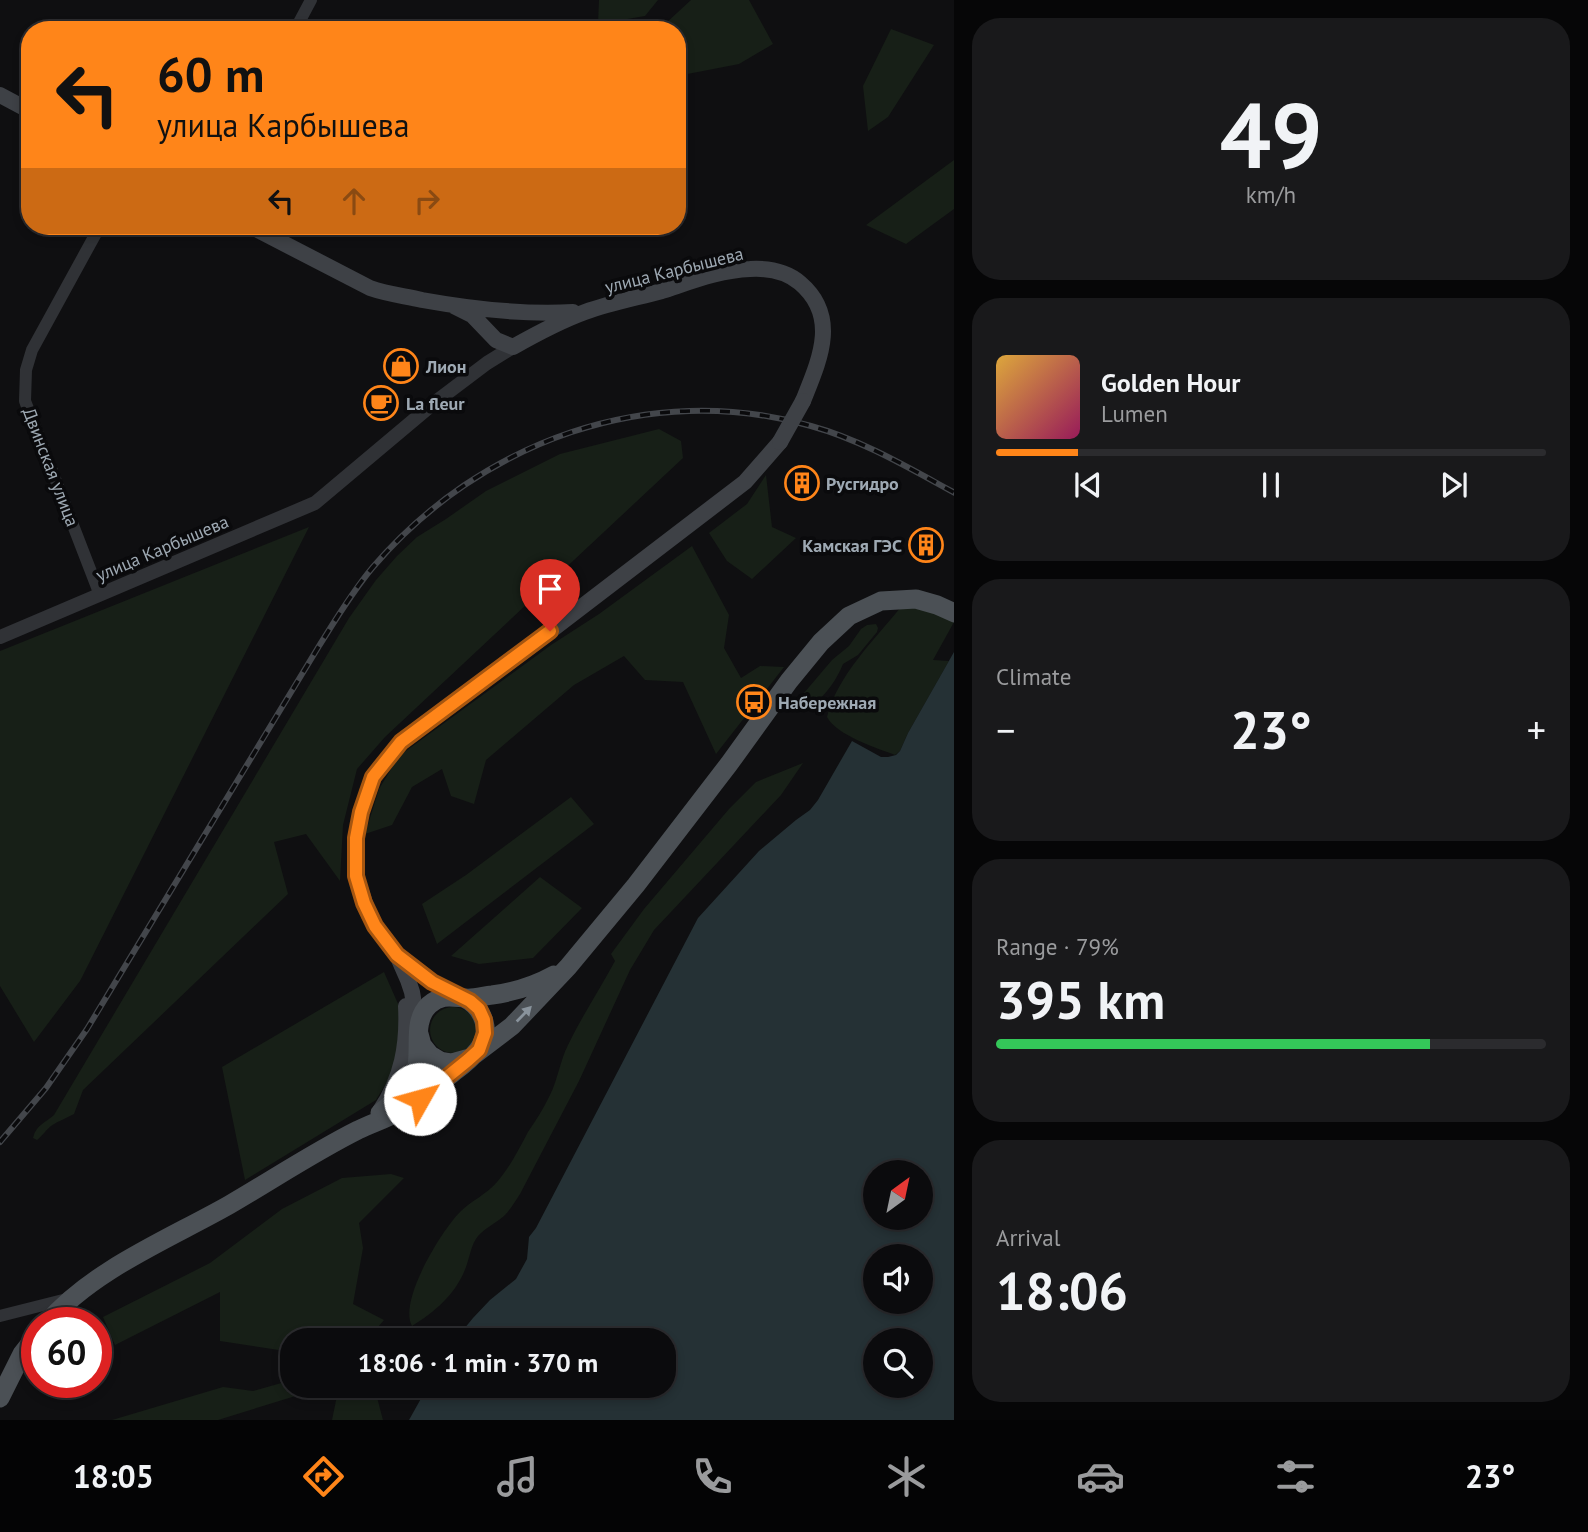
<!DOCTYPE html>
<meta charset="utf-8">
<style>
body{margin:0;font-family:"PT Sans",sans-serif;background:#19191b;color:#f1f3f6;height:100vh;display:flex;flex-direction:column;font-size:26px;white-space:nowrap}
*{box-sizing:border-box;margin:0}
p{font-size:23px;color:#9a9b9d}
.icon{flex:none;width:38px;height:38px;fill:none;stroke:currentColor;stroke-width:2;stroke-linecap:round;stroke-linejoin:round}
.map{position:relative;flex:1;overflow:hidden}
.panel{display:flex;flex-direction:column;gap:18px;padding:18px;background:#060607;width:634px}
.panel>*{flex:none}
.banner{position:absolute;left:21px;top:21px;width:665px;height:214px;border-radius:28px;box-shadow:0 4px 10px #0003,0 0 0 2px #2b2b2e;background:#ff8519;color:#111;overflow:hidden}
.needle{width:46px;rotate:33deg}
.fabs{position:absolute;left:863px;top:1160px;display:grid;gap:14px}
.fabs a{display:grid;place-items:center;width:70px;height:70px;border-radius:50%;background:#0b0b0d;box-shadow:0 4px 10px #0003,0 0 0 2px #2b2b2e;font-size:35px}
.speed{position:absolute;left:21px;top:1307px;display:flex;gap:14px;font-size:35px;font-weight:700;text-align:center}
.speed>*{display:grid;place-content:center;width:91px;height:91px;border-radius:50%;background:#0b0b0d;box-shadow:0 4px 10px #0003,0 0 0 2px #2b2b2e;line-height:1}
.speed .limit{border:10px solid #d22;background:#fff;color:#111}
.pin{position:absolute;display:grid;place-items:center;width:60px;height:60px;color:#fff;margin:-72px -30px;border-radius:50% 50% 50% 0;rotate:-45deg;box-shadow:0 0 7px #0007}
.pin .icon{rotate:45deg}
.me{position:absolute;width:77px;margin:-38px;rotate:52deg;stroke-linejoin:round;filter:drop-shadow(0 0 5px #0008)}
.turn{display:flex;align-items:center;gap:24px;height:147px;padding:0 21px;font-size:32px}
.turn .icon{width:91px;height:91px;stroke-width:2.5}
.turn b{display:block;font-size:49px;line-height:60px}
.lanes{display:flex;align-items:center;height:66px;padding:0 21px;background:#0003;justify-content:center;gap:35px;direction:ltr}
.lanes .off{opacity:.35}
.big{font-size:52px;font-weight:700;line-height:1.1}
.panel .tile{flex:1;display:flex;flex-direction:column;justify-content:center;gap:10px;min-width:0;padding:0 24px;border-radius:28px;background:#19191b}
.panel .dial{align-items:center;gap:0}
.dial b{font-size:91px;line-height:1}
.song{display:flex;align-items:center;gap:21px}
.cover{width:84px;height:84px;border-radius:10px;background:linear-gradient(135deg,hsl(40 70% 55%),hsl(330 70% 35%))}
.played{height:7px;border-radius:4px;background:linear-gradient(90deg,#ff8519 15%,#2b2b2e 15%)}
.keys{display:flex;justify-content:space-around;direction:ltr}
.heat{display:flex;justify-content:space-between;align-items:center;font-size:38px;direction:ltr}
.charge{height:10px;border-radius:5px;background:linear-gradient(90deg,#34c759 79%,#2b2b2e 0)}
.trip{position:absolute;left:280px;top:1328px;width:396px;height:70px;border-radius:28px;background:#0b0b0d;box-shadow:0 4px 10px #0003,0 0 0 2px #2b2b2e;font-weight:700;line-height:70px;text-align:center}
.tabs{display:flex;height:112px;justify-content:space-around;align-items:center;background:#040405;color:#9a9b9d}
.tabs .icon{width:49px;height:49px}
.tabs .active{color:#ff8519}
.tabs b{font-size:32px;color:#f1f3f6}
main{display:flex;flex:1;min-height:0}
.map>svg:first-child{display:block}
.green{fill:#171f17}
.water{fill:#253135;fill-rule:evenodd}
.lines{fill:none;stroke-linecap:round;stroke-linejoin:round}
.minor{stroke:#303236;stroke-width:12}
.tertiary{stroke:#303236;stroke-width:14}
.secondary{stroke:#3e4146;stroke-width:16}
.primary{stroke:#4b5055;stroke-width:19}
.rail-casing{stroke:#43464b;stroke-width:6}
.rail{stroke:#0a0a0c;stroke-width:3.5;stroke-dasharray:10;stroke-linecap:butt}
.secondary-bridge{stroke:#3e4146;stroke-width:16}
.oneway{fill:#89939c}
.route-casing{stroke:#a65610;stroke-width:18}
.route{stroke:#ff8519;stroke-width:12}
.labels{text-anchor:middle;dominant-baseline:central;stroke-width:7;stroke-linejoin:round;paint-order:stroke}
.street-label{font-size:18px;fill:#9ea9b3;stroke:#0a0a0c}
.poi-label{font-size:18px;font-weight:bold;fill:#9ea9b3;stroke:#0a0a0c;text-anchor:start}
</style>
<main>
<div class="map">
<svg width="955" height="1420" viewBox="0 0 955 1420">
<rect width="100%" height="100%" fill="#0f0f11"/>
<path class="green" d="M 599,0 L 658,0 L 645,16 L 598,24 Z
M 691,0 L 749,0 L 773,44 L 739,64 L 677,76 L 677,30 L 665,30 L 665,24 Z
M 891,29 L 934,45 L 888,117 L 868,131 L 863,86 Z
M 954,160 L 954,209 L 906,244 L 866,225 Z
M 659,429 L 681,441 L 683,458 L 385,737 L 357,769 L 343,825 L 340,881 L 306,834 L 274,842 L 288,894 L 83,1090 L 74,1114 C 67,1118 58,1121 51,1126 C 46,1130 43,1135 37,1140 L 33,1138 C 36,1125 45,1123 54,1115 L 349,618 L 376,580 L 397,556 L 417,537 L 446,519 L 486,491 L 560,454 Z
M 766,475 L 772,527 L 796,538 L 752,579 L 727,561 L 709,533 L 747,504 Z
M 309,527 L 80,981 L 34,1042 L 0,986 L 0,651 Z
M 692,546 L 729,615 L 724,648 L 741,678 L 760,666 L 784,667 L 716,754 L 683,682 L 645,680 L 624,656 L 574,685 L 486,760 L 474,804 L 451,796 L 442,769 L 412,787 L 392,825 L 365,834 L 379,789 L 399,756 L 551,645 L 599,614 Z
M 907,606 L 935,612 L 954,622 L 933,660 L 949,661 L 908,733 L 900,751 L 895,755 C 877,748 836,735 827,717 C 837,676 875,639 901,607 Z
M 876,624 L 878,628 L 877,632 L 858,655 L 843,664 C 837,679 826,695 814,704 L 804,697 L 804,693 L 832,660 L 849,646 L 861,629 L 867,625 Z
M 803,763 L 781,795 L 654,930 L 630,970 L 579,1081 L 520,1194 C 515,1202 510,1210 504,1216 C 496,1223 485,1228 478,1236 C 471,1245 470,1256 466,1267 C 456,1294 436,1311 412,1326 C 398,1301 442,1230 460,1212 C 471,1201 487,1194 497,1182 C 510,1167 519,1149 528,1132 C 536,1120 544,1108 550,1095 C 558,1079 560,1061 568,1045 C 582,1016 600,989 615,961 L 611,954 L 644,909 L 729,809 L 756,782 Z
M 571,797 L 594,824 L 437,944 L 422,904 L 466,875 Z
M 540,877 L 582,908 L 533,958 L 479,964 L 451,956 Z
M 384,972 L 399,1006 L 401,1037 L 394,1070 L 376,1100 L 245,1180 L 222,1067 Z
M430 1030a23 23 0 1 1 46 0a23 23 0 1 1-46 0Z
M 391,1174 L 404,1178 L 359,1223 L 363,1248 L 353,1304 L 384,1320 L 372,1334 L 353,1340 L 292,1340 L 292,1352 L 220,1341 L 220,1292 L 115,1345 L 103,1317 L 210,1263 L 282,1209 L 342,1178 Z
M 292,1380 L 292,1386 L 328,1386 L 218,1420 L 112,1420 L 223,1387 L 253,1391 Z
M 339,1386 L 374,1386 L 383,1420 L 332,1420 Z"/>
<path class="water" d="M 954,652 L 954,1420 L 409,1420 L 428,1386 L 663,1386 L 663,1340 L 455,1340 L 473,1318 L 490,1300 L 516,1279 L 527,1259 L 529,1237 L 536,1228 L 698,918 L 759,851 L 796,820 L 810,810 L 818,800 L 852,741 L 881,757 L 888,757 L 896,755 L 900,751 L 908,733 ZM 875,1172 L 920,1172 L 920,1218 L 875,1218 ZM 875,1256 L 920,1256 L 920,1302 L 875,1302 ZM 875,1340 L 920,1340 L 920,1386 L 875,1386 Z"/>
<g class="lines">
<path class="minor" d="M 295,30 L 311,0
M 100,595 L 25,401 L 26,370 L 32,350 L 100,226
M 0,1316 L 67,1299"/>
<path class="tertiary" d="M 0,637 L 315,503 L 434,403 L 487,363 L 513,347"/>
<path class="secondary" d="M 0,95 L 30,111
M 250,226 L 370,288 C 387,294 405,296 422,300 C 472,309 522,315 573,312
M 454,306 L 472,315 L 496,340 L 513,347 C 536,334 560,321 585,312 C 610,303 636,298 662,291 C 690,282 720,270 750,269 C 768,268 786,271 800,283 C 840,317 819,361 803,401
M 401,959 L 432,982 L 462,997
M 418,1028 L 412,992 L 408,980 L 397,955 L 375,926 L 369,915 L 356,876 L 356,837 L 361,812 L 373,777 L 401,742 L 528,648 L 745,482 L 780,442
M 380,1111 C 402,1078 408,1045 406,1006"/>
<path class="primary" d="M 419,1034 L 422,1045 L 430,1055 L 440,1061 L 452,1063 L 470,1058 L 512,1026 L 568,967 L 636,885 L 729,764 L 789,681 L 821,642 L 849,616 L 881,601 L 916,599 L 937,605 L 955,613
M 380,1113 C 392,1103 407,1093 414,1078 C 424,1055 410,1023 429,1005 C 441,994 451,997 465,998 C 473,999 483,996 492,995 C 514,992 534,986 554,975
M 47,1323 C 92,1270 169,1239 229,1205 C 272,1180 314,1152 358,1130 C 373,1123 388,1118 402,1110 C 421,1100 437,1086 454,1072 C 462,1066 471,1059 477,1051 C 493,1033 484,1008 464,998
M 0,1398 L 22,1354 L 37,1335"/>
<g class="rail-casing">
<path id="rail" d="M 0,1142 L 46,1088 L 87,1029 L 319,646 C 336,619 352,592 373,567 C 481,441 649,380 811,426 C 862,440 909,468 955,493"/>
</g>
<use href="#rail" class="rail"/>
<path class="secondary-bridge" d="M 780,442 L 803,401"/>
</g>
<defs><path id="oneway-solid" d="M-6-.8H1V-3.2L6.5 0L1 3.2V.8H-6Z" transform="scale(1.75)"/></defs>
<use class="oneway" href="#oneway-solid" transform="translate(524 1014) rotate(-46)"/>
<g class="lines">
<g class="route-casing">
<path id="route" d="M 420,1099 L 468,1060 L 479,1050 L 485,1033 L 484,1020 L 479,1009 L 470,1001 L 432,982 L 397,955 L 375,926 L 364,903 L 356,876 L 356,838 L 361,812 L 373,777 L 401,742 L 550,631"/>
</g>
<use href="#route" class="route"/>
</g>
<defs>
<g id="shop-ring" transform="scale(1.75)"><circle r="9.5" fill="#0a0a0c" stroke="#ff8519" stroke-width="1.5"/><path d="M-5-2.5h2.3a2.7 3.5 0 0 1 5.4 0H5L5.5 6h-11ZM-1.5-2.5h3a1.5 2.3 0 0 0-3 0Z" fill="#ff8519"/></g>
<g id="cafe-ring" transform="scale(1.75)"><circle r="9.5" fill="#0a0a0c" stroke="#ff8519" stroke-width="1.5"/><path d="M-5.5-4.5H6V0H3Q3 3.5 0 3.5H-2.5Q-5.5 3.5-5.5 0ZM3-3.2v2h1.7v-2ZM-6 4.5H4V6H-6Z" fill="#ff8519"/></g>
<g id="building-ring" transform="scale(1.75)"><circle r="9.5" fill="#0a0a0c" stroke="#ff8519" stroke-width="1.5"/><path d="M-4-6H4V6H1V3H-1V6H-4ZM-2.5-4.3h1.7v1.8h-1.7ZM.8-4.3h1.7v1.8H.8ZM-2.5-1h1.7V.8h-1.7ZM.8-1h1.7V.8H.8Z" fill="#ff8519"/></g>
<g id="bus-ring" transform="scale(1.75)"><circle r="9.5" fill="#0a0a0c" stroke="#ff8519" stroke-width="1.5"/><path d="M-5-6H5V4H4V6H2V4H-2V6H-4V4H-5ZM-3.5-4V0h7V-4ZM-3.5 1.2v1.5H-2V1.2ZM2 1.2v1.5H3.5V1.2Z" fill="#ff8519"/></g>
</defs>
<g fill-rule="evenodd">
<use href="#shop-ring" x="401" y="366"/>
<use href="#cafe-ring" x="381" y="403"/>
<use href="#building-ring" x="802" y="483"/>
<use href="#building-ring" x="926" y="545"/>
<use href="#bus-ring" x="754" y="702"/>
</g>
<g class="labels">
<g class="street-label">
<text transform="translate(674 270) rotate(-14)">улица Карбышева</text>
<text transform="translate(51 467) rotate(69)">Двинская улица</text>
<text transform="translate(162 548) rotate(-23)">улица Карбышева</text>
</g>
<g class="poi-label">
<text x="426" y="366">Лион</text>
<text x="406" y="403">La fleur</text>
<text x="826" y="483">Русгидро</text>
<text x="902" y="545" text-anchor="end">Камская ГЭС</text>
<text x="778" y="702">Набережная</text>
</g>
</g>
</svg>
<div class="fabs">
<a><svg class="needle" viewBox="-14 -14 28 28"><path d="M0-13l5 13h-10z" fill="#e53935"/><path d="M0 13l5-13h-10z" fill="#9a9b9d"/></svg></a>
<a><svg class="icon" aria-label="sound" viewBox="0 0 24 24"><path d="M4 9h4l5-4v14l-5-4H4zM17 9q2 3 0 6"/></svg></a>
<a><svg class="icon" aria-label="search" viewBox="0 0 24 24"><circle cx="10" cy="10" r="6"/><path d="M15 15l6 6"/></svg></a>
</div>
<div class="speed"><div class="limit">60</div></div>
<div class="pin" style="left:550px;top:631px;background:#d93025"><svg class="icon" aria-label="arrive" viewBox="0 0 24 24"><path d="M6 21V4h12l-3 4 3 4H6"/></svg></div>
<svg class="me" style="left:420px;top:1099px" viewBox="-20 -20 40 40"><circle r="19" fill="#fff"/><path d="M0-13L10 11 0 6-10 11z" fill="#ff8519"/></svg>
<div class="trip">18:06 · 1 min · 370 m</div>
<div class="banner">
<div class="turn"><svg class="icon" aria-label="left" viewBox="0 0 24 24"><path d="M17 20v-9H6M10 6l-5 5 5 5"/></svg><div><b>60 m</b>улица Карбышева</div></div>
<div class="lanes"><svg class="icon" aria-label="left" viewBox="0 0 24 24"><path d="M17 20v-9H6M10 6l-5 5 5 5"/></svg><svg class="icon off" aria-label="ahead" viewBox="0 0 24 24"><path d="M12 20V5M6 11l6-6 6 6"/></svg><svg class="icon off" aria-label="right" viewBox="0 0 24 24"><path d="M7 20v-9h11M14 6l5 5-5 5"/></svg></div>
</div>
</div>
<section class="panel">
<div class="tile dial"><b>49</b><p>km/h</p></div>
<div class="tile">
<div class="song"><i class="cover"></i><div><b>Golden Hour</b><p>Lumen</p></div></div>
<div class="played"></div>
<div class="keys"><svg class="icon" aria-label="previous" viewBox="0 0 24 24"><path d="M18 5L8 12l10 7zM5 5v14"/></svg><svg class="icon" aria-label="pause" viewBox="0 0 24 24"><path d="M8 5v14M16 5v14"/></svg><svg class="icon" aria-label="next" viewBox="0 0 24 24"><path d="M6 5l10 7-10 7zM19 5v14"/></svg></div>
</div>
<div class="tile"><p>Climate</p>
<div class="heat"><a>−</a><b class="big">23°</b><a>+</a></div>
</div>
<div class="tile"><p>Range · 79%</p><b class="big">395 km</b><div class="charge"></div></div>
<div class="tile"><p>Arrival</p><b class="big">18:06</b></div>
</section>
</main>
<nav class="tabs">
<b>18:05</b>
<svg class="icon active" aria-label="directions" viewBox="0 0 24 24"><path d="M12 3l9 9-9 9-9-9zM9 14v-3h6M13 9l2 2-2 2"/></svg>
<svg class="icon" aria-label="music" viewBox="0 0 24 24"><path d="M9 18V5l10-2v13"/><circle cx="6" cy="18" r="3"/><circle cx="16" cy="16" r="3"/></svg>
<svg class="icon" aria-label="phone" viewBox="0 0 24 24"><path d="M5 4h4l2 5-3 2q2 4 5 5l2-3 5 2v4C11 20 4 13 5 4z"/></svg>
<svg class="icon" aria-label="climate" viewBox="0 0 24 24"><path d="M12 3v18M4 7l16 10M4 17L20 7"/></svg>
<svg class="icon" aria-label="car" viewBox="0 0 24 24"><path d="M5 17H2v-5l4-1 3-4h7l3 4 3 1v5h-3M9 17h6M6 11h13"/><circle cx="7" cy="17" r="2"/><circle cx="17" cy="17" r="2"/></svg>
<svg class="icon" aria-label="filters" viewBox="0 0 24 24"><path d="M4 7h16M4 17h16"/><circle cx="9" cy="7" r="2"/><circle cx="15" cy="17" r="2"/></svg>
<b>23°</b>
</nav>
